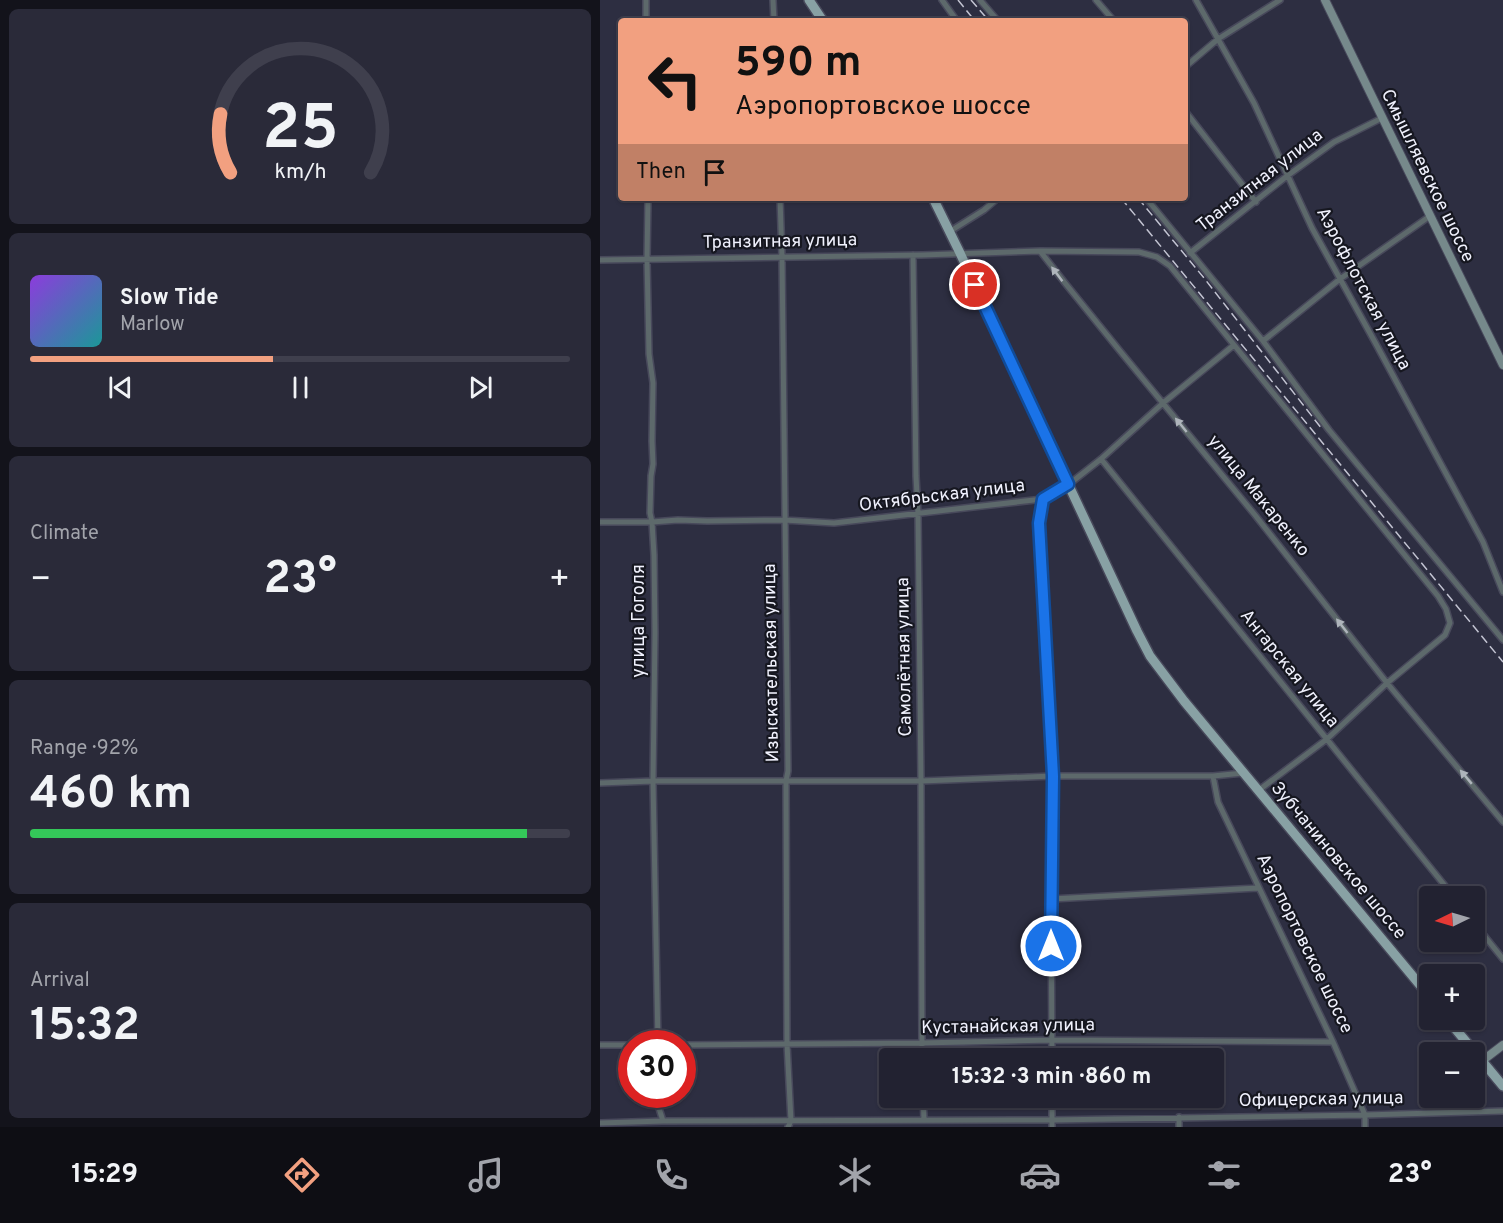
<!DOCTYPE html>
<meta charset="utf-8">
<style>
body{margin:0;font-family:Overpass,sans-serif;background:#2a2a39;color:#f1f3f6;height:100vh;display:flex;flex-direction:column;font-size:22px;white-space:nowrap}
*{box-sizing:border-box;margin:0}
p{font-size:20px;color:#a2a4ab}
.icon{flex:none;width:33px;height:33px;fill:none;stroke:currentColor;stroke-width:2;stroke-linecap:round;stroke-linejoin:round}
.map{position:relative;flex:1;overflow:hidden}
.sheet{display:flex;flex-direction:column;gap:9px;padding:9px;background:#13131b;width:600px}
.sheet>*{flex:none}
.guide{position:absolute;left:18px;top:18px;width:570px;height:183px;border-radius:6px;box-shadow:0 2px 4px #0004,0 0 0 2px #3f3f4d;background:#f2a080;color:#111;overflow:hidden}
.needle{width:39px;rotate:265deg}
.tools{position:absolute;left:819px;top:886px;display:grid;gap:12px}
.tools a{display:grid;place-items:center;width:66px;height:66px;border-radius:6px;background:#222231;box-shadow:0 2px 4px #0004,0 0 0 2px #3f3f4d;font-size:30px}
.speed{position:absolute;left:18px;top:1030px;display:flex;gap:12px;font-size:30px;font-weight:700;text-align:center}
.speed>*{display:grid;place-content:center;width:78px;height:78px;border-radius:50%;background:#222231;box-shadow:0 2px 4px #0004,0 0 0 2px #3f3f4d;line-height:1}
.speed .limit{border:9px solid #d22;background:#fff;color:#111}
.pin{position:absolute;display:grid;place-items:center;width:51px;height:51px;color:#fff;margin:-26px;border:3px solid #fff;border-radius:50%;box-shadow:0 2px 6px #0007}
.me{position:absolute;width:66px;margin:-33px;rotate:0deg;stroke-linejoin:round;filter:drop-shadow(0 0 4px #0008)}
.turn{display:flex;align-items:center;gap:21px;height:126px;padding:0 18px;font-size:27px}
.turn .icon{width:78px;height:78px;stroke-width:2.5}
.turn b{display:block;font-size:42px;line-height:51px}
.then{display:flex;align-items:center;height:57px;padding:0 18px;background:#0003;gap:12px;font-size:22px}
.big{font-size:45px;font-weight:700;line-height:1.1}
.sheet .card{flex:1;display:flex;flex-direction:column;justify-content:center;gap:9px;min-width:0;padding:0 21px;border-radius:9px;background:#2a2a39}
.sheet .dial{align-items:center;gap:0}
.dial svg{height:156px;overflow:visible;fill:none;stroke:#3f3f4d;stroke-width:7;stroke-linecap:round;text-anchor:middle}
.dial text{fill:#f1f3f6;stroke:none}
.song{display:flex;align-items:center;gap:18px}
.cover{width:72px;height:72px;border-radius:9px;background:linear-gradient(135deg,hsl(270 70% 55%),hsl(180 70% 35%))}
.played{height:6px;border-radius:3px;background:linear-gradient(90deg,#f2a080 45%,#3f3f4d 45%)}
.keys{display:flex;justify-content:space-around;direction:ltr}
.heat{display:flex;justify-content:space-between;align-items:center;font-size:33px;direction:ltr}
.charge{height:9px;border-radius:4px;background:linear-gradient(90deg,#34c759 92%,#3f3f4d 0)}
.trip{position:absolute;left:279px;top:1048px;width:345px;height:60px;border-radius:6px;background:#222231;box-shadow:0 2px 4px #0004,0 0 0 2px #3f3f4d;font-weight:700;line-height:60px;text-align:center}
.tab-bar{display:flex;height:96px;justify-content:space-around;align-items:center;background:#0e0e14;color:#a2a4ab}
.tab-bar .icon{width:42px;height:42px}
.tab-bar .on{color:#f2a080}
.tab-bar b{font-size:27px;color:#f1f3f6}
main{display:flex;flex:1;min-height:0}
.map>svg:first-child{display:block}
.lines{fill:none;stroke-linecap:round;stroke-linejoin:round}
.street-casing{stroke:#48495b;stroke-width:8}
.secondary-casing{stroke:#48495b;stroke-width:10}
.primary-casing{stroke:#48495b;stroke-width:12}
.street{stroke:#5d696b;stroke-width:5}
.secondary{stroke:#76898b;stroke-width:8}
.primary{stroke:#88a1a4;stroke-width:9}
.rail{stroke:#c3c4d2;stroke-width:1.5;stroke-dasharray:9 4.5;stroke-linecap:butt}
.oneway{fill:#aeb4bb}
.route-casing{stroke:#114b97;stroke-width:15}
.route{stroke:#1a73e8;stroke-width:10}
.labels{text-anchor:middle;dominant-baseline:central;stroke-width:4.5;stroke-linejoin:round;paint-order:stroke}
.street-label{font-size:18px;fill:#f0f1fd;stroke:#161720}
</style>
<main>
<section class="sheet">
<div class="card dial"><svg viewBox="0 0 100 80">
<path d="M14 69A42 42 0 1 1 86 69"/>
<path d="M14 69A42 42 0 0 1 9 39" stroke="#f2a080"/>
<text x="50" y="56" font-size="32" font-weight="700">25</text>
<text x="50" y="72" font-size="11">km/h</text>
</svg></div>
<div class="card">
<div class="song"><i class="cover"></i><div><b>Slow Tide</b><p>Marlow</p></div></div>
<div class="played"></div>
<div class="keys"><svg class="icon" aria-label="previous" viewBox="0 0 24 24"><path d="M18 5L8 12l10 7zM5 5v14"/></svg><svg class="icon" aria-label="pause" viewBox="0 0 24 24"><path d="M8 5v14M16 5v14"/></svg><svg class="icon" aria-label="next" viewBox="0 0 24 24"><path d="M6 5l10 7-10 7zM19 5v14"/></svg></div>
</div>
<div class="card"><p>Climate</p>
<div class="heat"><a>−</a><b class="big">23°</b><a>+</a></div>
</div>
<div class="card"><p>Range · 92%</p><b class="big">460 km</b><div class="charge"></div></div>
<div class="card"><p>Arrival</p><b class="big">15:32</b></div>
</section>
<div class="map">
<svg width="903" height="1127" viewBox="0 0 903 1127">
<rect width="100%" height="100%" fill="#2d2e41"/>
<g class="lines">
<g class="street-casing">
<path id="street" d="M 46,0 L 46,21
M 173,0 L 174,21
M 342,0 L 357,21
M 380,0 L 398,21
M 496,0 L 514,21
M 596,0 L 654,103 L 712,228 L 776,344 L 883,542 L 903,592
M 585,67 L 618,39 L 680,0
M 585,111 L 656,202
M 48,198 L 47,260 L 49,354 L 53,383 L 52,441 L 53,464 L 51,476 L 50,513 L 52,522 L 54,555 L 55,633 L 53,781 L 58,1044
M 180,198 L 182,257 L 188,771 L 186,781 L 187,1044 L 191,1121 L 188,1127
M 546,198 L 663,341 L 729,430 L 903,640
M 349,232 L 384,210 L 398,198
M 440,251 L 539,252 L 557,257 L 570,266 L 838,596 L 846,609 L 850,623 L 845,635 L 787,683 L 727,739 L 659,790
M 590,253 L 687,176 L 734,142 L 782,118
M 313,255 L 316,476 L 318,514 L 321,781 L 322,1059
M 0,260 L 322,255 L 440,251 L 465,283 L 520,351 L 655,515 L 787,683 L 903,822
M 663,341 L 740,279 L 830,216
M 501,459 L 854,897
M 443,499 L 439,523 L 453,776 L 451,899 L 452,1059
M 0,522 L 52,522 L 78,520 L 107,521 L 184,520 L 234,523 L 443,499 L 468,485 L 501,459 L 563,403 L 634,345
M 613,776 L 618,802 L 733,1042 L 765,1115 L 765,1127
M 0,783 L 53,781 L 321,781 L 453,776 L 613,776 L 643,773
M 451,899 L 658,888
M 874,923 L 903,959
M 0,1045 L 32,1045
M 82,1045 L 321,1043 L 452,1040 L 733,1042
M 58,1095 L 58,1105 L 63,1121
M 323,1098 L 324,1119
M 452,1098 L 452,1127
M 0,1123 L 63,1121 L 452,1120 L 765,1115 L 903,1111
M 579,1127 L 579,1117"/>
</g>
<g class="secondary-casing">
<path id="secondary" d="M 725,0 L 903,365
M 882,1061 L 903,1045"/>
</g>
<g class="primary-casing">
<path id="primary" d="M 209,0 L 223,21
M 333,198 L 360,253 L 537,631 L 550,656 L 584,701 L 830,997
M 848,1020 L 903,1086"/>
</g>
<use href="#street" class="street"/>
<use href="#secondary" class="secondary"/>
<use href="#primary" class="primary"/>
<path class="rail" d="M 358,0 L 375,21
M 371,0 L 389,21
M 521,198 L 903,662
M 538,198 L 604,278 L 722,429"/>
</g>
<defs><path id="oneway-solid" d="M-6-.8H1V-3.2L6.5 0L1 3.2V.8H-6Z" transform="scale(1.5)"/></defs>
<g class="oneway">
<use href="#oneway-solid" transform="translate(457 274) rotate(-127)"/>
<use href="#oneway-solid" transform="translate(581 425) rotate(-129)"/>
<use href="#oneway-solid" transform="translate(742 626) rotate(-128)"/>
<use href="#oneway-solid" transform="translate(866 777) rotate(-130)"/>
</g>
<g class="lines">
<g class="route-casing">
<path id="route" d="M 375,285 L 468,484 L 443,499 L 439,523 L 453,776 L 451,946"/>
</g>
<use href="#route" class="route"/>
</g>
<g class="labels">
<g class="street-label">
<text transform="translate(827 176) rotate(64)">Смышляевское шоссе</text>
<text transform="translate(660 181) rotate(-38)">Транзитная улица</text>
<text transform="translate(180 242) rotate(-1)">Транзитная улица</text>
<text transform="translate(763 289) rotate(62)">Аэрофлотская улица</text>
<text transform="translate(342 496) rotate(-7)">Октябрьская улица</text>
<text transform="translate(658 496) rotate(51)">улица Макаренко</text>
<text transform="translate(39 621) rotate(-90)">улица Гоголя</text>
<text transform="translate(305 657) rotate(-91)">Самолётная улица</text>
<text transform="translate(172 663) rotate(-91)">Изыскательская улица</text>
<text transform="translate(689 669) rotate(51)">Ангарская улица</text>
<text transform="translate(738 861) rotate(50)">Зубчаниновское шоссе</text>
<text transform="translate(704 944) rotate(64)">Аэропортовское шоссе</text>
<text transform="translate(408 1027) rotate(-1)">Кустанайская улица</text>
<text transform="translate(721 1100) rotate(-1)">Офицерская улица</text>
</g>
</g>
</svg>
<div class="tools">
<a><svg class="needle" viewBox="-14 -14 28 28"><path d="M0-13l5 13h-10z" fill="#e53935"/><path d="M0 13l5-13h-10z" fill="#a2a4ab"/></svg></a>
<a>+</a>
<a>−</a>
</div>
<div class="speed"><div class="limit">30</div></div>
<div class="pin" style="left:375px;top:285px;background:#d93025"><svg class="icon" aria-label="arrive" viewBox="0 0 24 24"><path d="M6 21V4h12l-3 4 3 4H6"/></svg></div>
<svg class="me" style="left:451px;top:946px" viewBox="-20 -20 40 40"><circle r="17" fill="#1a73e8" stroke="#fff" stroke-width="3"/><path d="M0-11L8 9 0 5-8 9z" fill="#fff"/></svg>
<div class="trip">15:32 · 3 min · 860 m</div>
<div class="guide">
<div class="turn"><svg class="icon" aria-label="left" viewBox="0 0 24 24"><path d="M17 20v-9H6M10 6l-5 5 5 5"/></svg><div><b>590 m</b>Аэропортовское шоссе</div></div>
<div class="then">Then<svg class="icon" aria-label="arrive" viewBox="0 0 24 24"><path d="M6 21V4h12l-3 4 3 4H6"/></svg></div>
</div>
</div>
</main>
<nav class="tab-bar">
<b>15:29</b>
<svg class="icon on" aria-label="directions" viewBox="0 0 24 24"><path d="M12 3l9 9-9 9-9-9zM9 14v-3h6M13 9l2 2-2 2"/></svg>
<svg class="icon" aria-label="music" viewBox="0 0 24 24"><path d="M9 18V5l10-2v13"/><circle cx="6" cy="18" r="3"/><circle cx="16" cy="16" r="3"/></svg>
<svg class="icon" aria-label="phone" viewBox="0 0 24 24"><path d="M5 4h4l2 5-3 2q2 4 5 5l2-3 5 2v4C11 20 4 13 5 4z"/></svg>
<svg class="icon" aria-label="climate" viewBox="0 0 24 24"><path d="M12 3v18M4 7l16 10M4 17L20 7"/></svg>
<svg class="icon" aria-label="car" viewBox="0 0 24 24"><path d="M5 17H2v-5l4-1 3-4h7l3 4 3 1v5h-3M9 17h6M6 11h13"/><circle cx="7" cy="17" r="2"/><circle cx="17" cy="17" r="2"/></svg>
<svg class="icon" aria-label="filters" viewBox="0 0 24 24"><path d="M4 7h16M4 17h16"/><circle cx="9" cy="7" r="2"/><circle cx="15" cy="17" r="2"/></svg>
<b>23°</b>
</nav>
